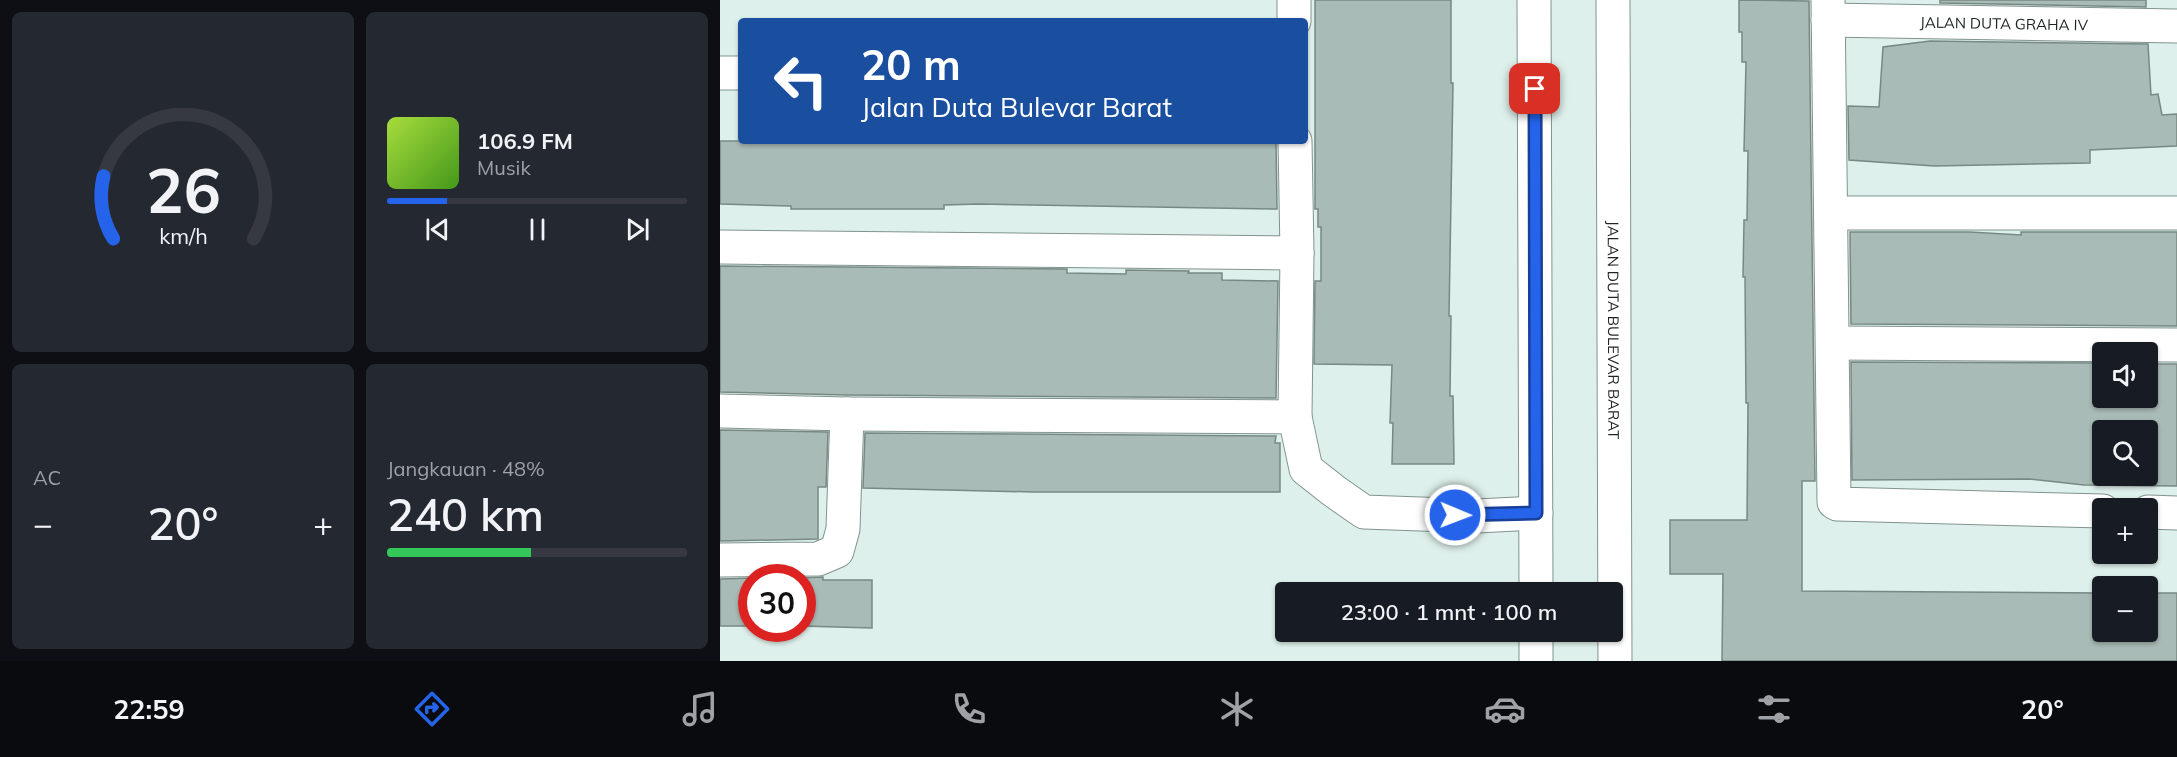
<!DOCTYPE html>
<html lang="id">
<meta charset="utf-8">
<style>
body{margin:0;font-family:Mulish,sans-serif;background:#242831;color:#f1f3f6;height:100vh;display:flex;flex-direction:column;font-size:22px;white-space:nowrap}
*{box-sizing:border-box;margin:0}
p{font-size:20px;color:#9ea1a6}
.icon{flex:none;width:33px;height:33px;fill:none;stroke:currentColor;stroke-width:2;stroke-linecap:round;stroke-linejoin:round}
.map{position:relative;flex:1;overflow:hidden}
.side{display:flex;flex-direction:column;gap:12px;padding:12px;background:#0d0f14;width:720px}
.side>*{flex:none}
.guide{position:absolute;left:18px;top:18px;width:570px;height:126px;border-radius:6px;box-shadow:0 2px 4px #0004;background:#1a4fa0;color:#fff;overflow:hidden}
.tools{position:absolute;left:1372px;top:342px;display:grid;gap:12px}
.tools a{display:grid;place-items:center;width:66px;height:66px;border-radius:6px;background:#171b24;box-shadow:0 2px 4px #0004;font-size:30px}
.speed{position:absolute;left:18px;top:564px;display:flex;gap:12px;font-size:30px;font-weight:700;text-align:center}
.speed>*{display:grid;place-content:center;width:78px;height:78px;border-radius:50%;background:#171b24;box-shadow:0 2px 4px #0004;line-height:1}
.speed .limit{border:9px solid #d22;background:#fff;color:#111}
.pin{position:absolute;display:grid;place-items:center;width:51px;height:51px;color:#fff;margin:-26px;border-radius:12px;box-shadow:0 3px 9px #0006}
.me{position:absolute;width:66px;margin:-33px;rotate:91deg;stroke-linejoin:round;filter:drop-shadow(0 0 4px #0008)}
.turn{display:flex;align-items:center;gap:21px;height:126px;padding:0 24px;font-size:27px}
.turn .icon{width:78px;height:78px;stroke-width:2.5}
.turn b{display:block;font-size:42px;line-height:51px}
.big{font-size:45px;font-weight:600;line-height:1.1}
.side .widget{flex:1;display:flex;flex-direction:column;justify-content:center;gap:9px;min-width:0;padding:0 21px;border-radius:9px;background:#242831}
.side .dial{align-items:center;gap:0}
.dial svg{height:156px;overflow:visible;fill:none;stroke:#363941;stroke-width:7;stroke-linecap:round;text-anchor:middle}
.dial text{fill:#f1f3f6;stroke:none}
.song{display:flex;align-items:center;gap:18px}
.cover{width:72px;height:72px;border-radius:9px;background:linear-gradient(135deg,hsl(80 70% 55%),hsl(100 70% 35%))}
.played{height:6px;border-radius:3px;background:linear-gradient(90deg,#2563eb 20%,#363941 20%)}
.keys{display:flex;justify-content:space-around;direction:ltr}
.heat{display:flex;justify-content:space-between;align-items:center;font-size:33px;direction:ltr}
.charge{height:9px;border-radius:4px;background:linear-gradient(90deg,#34c759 48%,#363941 0)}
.side .tiles{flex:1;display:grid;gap:12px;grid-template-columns:repeat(2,1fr)}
.trip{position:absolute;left:555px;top:582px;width:348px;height:60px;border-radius:6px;background:#171b24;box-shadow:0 2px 4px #0004;font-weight:600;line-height:60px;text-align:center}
.menu{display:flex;height:96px;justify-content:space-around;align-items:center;background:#090b0e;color:#9ea1a6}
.menu .icon{width:42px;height:42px}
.menu .active{color:#2563eb}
.menu b{font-size:27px;color:#f1f3f6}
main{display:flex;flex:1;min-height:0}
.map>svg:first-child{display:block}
.building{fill:#a9bbb6;stroke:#788984;stroke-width:1.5;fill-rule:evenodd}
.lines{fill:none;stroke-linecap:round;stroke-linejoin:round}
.minor-casing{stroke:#82938e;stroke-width:35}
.minor{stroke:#fff;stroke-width:33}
.route-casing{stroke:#184099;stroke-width:15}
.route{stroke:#2563eb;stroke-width:10}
.labels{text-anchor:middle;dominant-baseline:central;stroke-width:5;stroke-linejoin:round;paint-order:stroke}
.street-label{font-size:15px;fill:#1d2422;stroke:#ebfef9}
</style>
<main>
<section class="side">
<div class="tiles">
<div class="widget dial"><svg viewBox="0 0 100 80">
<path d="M14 69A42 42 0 1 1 86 69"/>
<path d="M14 69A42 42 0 0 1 9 37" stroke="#2563eb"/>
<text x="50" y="56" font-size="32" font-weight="700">26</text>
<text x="50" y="72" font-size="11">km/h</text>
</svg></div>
<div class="widget">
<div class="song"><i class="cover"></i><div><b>106.9 FM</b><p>Musik</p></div></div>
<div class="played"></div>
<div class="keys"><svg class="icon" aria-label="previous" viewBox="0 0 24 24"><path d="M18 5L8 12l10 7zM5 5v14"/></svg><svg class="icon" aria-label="pause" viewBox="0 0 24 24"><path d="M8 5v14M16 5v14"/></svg><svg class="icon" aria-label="next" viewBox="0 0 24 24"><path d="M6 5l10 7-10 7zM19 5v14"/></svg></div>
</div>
<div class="widget"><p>AC</p>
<div class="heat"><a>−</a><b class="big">20°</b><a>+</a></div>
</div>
<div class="widget"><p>Jangkauan · 48%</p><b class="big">240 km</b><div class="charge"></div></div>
</div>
</section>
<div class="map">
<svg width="1457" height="661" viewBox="0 0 1457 661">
<rect width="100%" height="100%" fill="#def0eb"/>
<path class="building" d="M 595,0 L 731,0 L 731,83 L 733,83 L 729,316 L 731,316 L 730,396 L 733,396 L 734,464 L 672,464 L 673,423 L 670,423 L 672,365 L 594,364 L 595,281 L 601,281 L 601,227 L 598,227 L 598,209 L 595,209 Z
M 1019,0 L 1089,1 L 1095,481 L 1082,481 L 1082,591 L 1383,593 L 1383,632 L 1428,632 L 1428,593 L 1457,593 L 1457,661 L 1002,661 L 1003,574 L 950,574 L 950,520 L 1027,520 L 1028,403 L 1026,403 L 1025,277 L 1023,277 L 1024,220 L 1027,220 L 1028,151 L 1024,151 L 1026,62 L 1022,62 L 1022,32 L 1019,32 Z
M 1220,0 L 1426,0 L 1426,7 L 1220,3 Z
M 1210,41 L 1428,44 L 1431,95 L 1438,94 L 1442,115 L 1457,114 L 1457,146 L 1370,150 L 1370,163 L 1214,166 L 1129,160 L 1128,106 L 1159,107 L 1163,47 Z
M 0,141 L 556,141 L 557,209 L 258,204 L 224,205 L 224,209 L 71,209 L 71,206 L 0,204 Z
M 1130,232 L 1250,232 L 1301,235 L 1301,232 L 1457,232 L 1457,326 L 1131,324 Z
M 0,266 L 347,269 L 347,273 L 406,274 L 406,270 L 469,271 L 468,273 L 502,273 L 502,280 L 558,281 L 556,398 L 127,395 L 0,392 Z
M 1131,362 L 1383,363 L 1383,398 L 1428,398 L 1428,364 L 1457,364 L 1457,486 L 1364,485 L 1309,479 L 1132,480 ZM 1383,430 L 1428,430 L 1428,476 L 1383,476 Z
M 0,430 L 108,432 L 106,487 L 98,487 L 98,539 L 0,541 Z
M 145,433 L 556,436 L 555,443 L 560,443 L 560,492 L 314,492 L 143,488 Z
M 103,577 L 103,580 L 152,580 L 152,628 L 82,626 L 82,578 Z
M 32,578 L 32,626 L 0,626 L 0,579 Z"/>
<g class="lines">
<g class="minor-casing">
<g id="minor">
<path d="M 814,0 L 816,592"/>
<path id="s1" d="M 893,0 L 895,661"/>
<path d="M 1108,0 L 1114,502 L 1117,504 L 1383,511"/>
<path id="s2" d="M 1108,20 L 1457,26"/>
<path d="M 574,21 L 574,0"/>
<path d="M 0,73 L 21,73"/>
<path d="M 575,141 L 577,253 L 575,417 L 586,469 L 614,491 L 644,512 L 757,516 L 816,513"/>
<path d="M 1111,213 L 1457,213"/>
<path d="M 0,247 L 577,253"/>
<path d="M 1113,343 L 1457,345"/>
<path d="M 0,411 L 127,414 L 575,417"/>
<path d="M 1428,512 L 1457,513"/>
<path d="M 0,560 L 98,559 L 117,551 L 123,529 L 127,414"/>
<path d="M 816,632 L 816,661"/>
</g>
</g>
<use href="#minor" class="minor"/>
</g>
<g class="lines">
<g class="route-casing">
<path id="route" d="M 735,515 L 816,513 L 815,89"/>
</g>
<use href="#route" class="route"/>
</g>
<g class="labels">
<g class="street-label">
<text stroke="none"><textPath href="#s2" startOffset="176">JALAN DUTA GRAHA IV</textPath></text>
<text stroke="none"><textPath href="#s1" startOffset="330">JALAN DUTA BULEVAR BARAT</textPath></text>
</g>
</g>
</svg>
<div class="tools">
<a><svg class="icon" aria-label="sound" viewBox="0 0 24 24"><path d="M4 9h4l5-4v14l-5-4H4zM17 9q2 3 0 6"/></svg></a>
<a><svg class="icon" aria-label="search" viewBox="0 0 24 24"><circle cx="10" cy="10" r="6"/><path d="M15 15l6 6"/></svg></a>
<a>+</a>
<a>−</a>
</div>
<div class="speed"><div class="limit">30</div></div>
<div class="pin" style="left:815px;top:89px;background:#d93025"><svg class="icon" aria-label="arrive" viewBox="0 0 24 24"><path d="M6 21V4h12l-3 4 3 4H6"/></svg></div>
<svg class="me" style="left:735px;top:515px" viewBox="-20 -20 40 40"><circle r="17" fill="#2563eb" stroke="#fff" stroke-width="3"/><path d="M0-11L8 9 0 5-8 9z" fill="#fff"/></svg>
<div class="trip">23:00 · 1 mnt · 100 m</div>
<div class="guide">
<div class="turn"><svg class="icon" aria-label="left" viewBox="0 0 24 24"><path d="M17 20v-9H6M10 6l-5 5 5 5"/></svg><div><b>20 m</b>Jalan Duta Bulevar Barat</div></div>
</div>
</div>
</main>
<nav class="menu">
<b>22:59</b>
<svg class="icon active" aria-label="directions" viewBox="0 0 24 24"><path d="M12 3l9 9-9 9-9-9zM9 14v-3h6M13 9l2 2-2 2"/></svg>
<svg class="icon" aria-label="music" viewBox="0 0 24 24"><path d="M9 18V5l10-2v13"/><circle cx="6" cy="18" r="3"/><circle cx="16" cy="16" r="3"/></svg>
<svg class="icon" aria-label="phone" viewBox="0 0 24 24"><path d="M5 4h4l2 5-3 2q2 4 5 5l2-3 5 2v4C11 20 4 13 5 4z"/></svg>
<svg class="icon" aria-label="climate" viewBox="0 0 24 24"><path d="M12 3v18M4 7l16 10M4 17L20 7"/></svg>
<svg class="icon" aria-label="car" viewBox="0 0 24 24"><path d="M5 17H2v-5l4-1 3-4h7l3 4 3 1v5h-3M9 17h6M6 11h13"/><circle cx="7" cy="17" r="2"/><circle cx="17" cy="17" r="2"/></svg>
<svg class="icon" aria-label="filters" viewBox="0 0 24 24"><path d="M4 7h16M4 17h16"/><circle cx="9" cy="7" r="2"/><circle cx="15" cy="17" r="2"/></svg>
<b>20°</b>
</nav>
